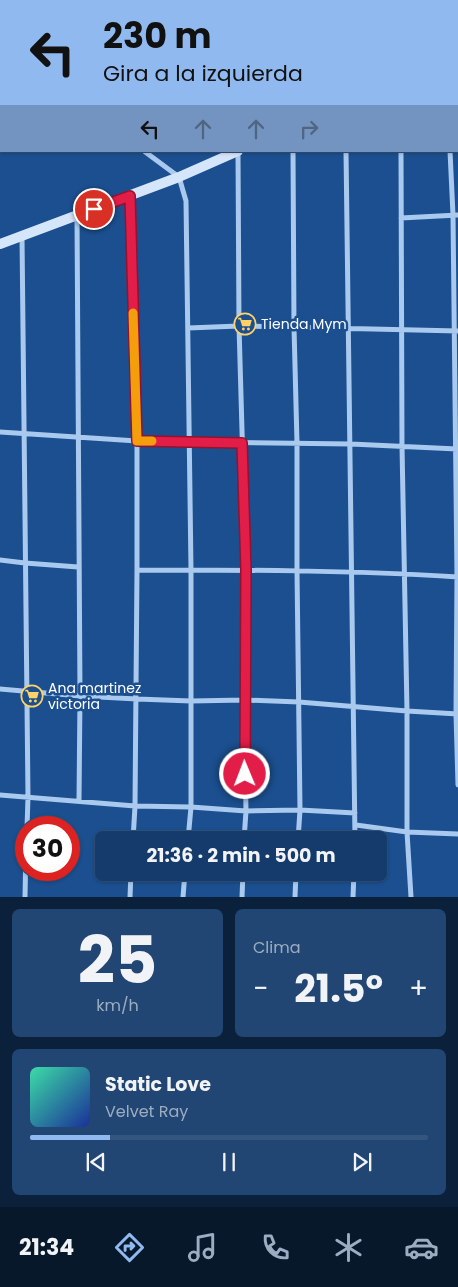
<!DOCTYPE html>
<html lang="es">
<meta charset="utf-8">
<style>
body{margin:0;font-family:Poppins,sans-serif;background:#214673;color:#f1f3f6;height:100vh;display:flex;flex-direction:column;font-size:19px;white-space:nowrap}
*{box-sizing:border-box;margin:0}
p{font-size:16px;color:#9dadc1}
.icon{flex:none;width:28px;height:28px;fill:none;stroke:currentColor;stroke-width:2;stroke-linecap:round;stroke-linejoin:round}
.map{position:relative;height:897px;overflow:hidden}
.side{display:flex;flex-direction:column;gap:12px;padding:12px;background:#0b203b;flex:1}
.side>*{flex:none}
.hud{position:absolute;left:0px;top:0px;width:459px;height:152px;box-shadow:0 1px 4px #0004,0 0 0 1px #33557e;background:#90b9f0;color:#111;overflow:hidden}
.speed{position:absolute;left:15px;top:816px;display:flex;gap:10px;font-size:25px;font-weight:700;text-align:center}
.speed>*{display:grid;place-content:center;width:65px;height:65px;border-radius:50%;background:#143b6b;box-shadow:0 1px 4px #0004,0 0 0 1px #33557e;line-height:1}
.speed .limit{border:8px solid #d22;background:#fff;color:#111}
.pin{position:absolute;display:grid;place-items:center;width:42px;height:42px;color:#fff;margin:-21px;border:2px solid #fff;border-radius:50%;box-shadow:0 1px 5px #0007}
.me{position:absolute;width:55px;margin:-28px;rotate:359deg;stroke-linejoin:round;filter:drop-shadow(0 0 4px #0008)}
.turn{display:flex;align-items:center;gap:18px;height:105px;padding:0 20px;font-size:22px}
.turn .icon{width:65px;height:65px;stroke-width:2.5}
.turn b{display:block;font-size:35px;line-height:42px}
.lanes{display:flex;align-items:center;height:48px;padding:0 20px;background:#0003;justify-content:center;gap:25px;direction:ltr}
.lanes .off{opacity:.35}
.big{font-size:38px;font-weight:700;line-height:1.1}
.side .widget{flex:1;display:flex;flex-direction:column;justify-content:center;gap:8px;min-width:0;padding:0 18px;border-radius:8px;background:#214673}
.side .dial{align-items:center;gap:0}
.dial b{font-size:65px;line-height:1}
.song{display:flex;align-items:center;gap:15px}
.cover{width:60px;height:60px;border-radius:8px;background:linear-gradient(135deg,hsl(160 70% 55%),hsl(230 70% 35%))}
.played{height:5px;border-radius:2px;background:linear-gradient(90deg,#90b9f0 20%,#33557e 20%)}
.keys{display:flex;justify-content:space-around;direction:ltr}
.heat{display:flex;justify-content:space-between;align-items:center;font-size:28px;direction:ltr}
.side .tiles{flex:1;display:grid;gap:12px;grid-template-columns:1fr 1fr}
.widget:last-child{grid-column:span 2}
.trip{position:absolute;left:95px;top:831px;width:292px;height:50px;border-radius:8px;background:#143b6b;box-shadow:0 1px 4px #0004,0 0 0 1px #33557e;font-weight:700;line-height:50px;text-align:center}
.tab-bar{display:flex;height:80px;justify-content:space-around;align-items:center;background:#08182b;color:#9dadc1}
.tab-bar .icon{width:35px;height:35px}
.tab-bar .on{color:#90b9f0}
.tab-bar b{font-size:22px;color:#f1f3f6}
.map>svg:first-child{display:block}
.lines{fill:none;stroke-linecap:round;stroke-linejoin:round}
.minor{stroke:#a9c9ee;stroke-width:5}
.secondary{stroke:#d6e6fa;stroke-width:10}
.route-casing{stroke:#92132f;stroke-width:12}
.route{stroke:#e11d48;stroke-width:9}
.slow{stroke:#f59e0b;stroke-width:9}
.labels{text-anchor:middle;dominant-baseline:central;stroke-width:5;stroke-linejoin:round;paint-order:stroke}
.poi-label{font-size:14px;fill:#fff;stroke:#1b4f8f;text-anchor:start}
</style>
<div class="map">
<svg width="458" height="897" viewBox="0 0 458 897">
<rect width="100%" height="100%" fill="#1b4f8f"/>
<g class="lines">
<path class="minor" d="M 0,46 L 1,47
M 144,151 L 179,177 L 186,201 L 191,570 L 191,807 L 188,840
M 293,151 L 294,327 L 297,443 L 297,571 L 300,810 L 298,840
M 346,151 L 355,840
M 401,151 L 402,446 L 407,711 L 407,832 L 411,897
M 450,151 L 453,215 L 457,577 L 456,714 L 458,785
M 238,152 L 239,326 L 246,570 L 244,700 L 246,811 L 244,840
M 130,196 L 137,441 L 137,570 L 135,806 L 133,840
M 77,216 L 80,696 L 79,801
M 401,218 L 458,215
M 22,236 L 28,797 L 27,828
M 188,328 L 239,326 L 458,331
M 0,432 L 137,441 L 351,444 L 457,449
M 0,560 L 25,563 L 78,567
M 137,570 C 244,570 351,570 458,577
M 0,689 L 80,696 L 137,699 L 191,701 L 244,700 L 299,702 L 407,711 L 458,714
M 0,795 L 135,806 L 191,807 L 246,811 L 300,810 L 355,813
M 356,825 L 407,832 L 458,834
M 25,897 L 26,845
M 130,897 L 131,872
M 183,897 L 185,872
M 242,897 L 243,872
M 295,897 L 296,872
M 353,897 L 354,872"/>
<path class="secondary" d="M 0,244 L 179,177 L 238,151"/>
</g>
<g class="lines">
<g class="route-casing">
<path id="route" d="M 94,209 L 130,196 L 137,441 L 242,443 L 246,570 L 245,774"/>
</g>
<use href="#route" class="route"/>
<path class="slow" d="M 133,313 L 137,441 L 152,441"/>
</g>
<defs>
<g id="supermarket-ring" transform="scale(1.125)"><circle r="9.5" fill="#1b4f8f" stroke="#ffd166" stroke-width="1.5"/><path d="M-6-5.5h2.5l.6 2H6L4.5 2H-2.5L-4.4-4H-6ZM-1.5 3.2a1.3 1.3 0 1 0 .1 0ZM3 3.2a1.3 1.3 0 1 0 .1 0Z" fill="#ffd166"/></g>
</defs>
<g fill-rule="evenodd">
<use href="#supermarket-ring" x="245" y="324"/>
<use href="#supermarket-ring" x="32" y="696"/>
</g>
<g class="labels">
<g class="poi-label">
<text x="261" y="324">Tienda Mym</text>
<text x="48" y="688">Ana martinez<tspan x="48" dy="16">victoria</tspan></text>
</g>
</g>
</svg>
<div class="speed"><div class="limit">30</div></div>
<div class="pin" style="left:94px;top:209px;background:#d93025"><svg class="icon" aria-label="arrive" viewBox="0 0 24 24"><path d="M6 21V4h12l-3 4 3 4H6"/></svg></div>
<svg class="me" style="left:245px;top:774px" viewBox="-20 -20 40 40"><circle r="17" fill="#e11d48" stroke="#fff" stroke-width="3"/><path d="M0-11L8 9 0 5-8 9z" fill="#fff"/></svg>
<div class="trip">21:36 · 2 min · 500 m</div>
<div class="hud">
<div class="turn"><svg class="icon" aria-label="left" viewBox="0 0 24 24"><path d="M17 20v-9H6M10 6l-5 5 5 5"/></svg><div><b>230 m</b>Gira a la izquierda</div></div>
<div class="lanes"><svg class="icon" aria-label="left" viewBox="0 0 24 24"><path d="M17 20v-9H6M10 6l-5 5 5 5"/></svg><svg class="icon off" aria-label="ahead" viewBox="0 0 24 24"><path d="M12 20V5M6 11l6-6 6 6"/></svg><svg class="icon off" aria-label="ahead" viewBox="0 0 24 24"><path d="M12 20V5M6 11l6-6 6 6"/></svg><svg class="icon off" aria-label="right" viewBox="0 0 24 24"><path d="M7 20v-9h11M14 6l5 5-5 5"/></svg></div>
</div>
</div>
<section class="side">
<div class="tiles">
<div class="widget dial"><b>25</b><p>km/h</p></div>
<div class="widget"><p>Clima</p>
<div class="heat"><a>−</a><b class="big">21.5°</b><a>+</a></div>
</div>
<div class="widget">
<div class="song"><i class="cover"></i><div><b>Static Love</b><p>Velvet Ray</p></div></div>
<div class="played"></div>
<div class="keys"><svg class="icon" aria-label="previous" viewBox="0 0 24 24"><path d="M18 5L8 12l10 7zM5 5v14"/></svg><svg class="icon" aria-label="pause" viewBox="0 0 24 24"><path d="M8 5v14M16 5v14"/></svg><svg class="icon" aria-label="next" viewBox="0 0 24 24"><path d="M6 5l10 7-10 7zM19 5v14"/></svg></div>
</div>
</div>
</section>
<nav class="tab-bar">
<b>21:34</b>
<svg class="icon on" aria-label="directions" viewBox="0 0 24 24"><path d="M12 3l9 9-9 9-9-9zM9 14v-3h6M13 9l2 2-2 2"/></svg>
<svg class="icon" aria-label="music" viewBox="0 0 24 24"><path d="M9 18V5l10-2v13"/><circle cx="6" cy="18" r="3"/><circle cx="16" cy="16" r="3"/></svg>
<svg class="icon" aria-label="phone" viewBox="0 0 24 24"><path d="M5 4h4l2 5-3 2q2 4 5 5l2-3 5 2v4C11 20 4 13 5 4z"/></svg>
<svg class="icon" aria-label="climate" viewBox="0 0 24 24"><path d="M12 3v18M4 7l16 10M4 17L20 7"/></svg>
<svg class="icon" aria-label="car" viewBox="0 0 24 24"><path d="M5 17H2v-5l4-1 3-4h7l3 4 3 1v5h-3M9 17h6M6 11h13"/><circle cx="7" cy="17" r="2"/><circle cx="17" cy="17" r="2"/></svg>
</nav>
